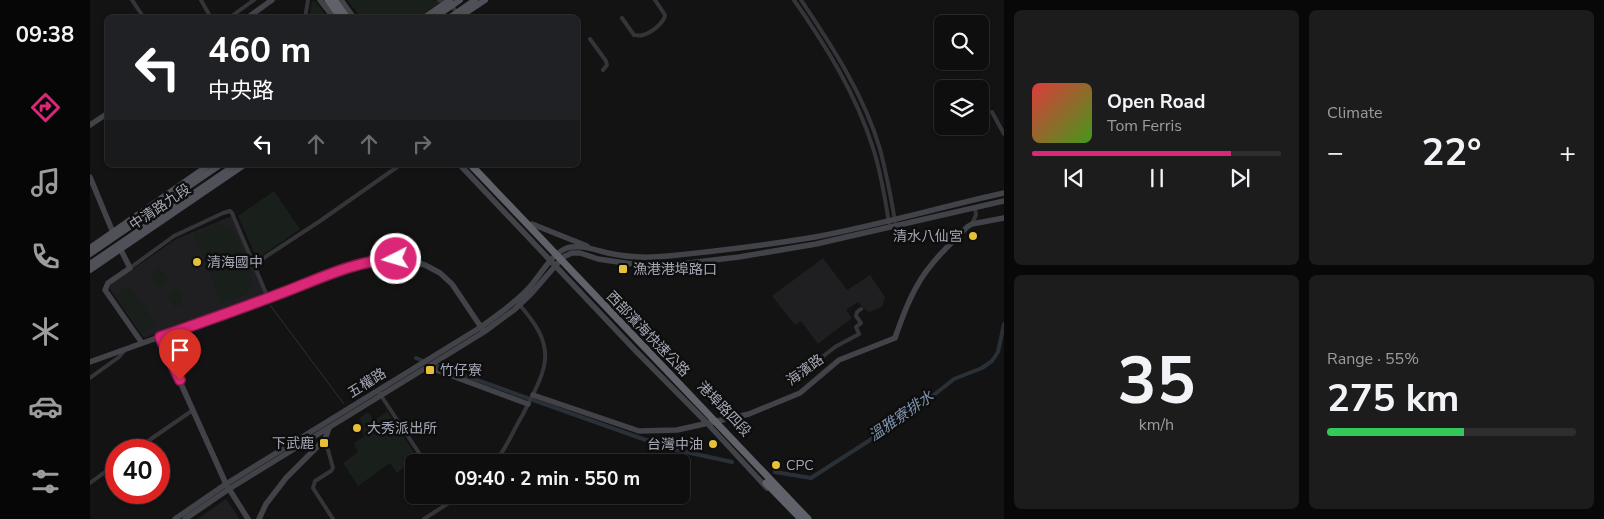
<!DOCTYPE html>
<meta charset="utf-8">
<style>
body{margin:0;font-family:"Nunito Sans","Noto Sans TC",sans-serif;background:#1c1c1d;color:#f1f3f6;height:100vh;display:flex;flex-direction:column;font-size:19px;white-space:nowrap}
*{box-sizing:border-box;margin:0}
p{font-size:16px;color:#9b9c9e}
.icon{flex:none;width:28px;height:28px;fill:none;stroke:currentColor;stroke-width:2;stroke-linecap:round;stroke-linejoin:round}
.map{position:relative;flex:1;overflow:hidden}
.sheet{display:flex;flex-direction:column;gap:10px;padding:10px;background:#080808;width:600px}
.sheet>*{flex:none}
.guide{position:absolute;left:15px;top:15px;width:475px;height:152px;border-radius:8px;box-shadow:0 1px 4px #0004,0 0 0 1px #2e2e2f;background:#202124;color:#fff;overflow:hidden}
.buttons{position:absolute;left:844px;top:15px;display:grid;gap:10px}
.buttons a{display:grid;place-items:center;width:55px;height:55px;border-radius:8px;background:#0e0e0f;box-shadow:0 1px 4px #0004,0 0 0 1px #2e2e2f;font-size:25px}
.speed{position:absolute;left:15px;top:439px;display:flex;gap:10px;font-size:25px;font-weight:700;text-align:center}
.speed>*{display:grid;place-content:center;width:65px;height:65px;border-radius:50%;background:#0e0e0f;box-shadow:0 1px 4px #0004,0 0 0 1px #2e2e2f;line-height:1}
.speed .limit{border:8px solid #d22;background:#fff;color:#111}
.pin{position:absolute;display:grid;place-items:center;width:42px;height:42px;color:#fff;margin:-51px -21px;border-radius:50% 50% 50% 0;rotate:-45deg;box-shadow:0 0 5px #0007}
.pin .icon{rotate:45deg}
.me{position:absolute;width:55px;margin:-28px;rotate:265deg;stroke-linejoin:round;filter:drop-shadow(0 0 4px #0008)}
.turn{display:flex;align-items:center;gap:18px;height:105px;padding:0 20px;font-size:22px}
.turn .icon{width:65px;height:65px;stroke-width:2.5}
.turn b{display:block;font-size:35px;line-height:42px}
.lanes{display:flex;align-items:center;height:48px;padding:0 20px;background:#0003;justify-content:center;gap:25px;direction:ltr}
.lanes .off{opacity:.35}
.big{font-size:38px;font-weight:700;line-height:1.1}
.sheet .widget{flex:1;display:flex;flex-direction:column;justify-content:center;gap:8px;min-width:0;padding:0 18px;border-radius:8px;background:#1c1c1d}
.sheet .dial{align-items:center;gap:0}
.dial b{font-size:65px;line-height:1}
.song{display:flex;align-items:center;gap:15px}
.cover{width:60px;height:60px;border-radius:8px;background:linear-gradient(135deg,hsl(0 70% 55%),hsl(100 70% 35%))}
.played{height:5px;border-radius:2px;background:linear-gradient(90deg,#db2777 80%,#2e2e2f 80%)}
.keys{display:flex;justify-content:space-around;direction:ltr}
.heat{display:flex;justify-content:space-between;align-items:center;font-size:28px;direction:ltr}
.charge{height:8px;border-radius:4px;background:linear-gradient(90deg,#34c759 55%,#2e2e2f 0)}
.sheet .tiles{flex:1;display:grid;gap:10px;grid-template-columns:repeat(2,1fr)}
.trip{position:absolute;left:315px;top:454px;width:285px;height:50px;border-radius:8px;background:#0e0e0f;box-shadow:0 1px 4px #0004,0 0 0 1px #2e2e2f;font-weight:700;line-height:50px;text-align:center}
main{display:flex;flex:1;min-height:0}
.dock{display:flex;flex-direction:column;width:90px;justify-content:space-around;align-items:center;background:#060606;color:#9b9c9e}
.dock .icon{width:35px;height:35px}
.dock .selected{color:#db2777}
.dock b{font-size:22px;color:#f1f3f6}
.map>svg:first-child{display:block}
.built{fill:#1f1f21}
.green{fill:#191f1b}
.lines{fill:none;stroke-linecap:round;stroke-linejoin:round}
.stream{stroke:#2a3037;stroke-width:1}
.canal{stroke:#2a3037;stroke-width:4}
.street{stroke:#343439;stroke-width:4}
.secondary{stroke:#424349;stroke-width:5.5}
.primary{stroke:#505158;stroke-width:6}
.highway{stroke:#60626a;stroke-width:7}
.highway-bridge{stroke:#60626a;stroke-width:7}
.route-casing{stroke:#8e194d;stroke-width:12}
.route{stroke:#db2777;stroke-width:9}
.poi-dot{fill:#e7c038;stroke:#0e0e0f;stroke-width:2}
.labels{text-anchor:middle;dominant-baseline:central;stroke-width:5;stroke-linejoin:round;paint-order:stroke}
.street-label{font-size:14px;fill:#a5a8b4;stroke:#0e0e0f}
.poi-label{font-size:14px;fill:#a5a8b4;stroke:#0e0e0f;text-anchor:start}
.water-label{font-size:15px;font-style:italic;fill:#7d92ae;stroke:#0e0e0f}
</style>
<main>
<nav class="dock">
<b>09:38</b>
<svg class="icon selected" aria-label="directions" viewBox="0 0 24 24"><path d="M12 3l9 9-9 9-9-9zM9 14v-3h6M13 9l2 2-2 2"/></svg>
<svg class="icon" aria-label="music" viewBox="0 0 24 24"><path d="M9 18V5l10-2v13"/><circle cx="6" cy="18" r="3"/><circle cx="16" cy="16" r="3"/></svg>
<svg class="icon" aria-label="phone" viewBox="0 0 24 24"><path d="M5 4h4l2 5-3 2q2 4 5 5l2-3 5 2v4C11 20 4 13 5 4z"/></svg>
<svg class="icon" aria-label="climate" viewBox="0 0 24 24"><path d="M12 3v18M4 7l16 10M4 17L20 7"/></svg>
<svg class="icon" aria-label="car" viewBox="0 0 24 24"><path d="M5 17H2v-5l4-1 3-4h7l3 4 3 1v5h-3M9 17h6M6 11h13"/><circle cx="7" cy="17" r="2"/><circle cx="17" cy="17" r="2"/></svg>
<svg class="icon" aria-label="filters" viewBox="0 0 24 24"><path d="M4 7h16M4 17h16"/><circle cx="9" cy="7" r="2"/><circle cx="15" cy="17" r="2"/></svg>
</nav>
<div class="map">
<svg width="914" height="519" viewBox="0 0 914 519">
<rect width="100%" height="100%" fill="#131314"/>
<path class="built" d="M 142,216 L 175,295 L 54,338 L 19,288 L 20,285 L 86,239 Z
M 733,258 L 757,290 L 780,275 L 795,297 L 792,307 L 779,312 L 773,308 L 768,302 L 756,310 L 762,318 L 728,344 L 711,321 L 705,325 L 682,296 Z
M 136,499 L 150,519 L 107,519 Z"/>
<path class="green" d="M 257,0 L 341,0 L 353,2 L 331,17 L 271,18 Z
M 222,1 L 226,2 L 237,17 L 219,17 Z
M 184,191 L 210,229 L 167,259 L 148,216 Z
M 127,225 C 135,225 139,227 144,233 C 151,249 172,280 155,294 C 149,299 143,300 137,298 L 138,301 L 132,303 L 104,235 L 108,233 L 110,237 L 116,229 Z
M 70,268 L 80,281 L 70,288 L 61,274 Z
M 39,285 L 67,326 L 53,332 L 25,296 Z
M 86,289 L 92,296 L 90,300 L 91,304 L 85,308 L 77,296 Z
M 297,411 L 327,457 L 307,473 L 300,463 L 268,486 L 253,463 L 268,452 L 264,443 L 275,436 L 271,430 L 274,428 L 269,418 L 278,412 L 284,421 Z"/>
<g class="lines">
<path class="stream" d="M 180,305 L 254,404"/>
<path class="canal" d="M 326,358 L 336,362
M 342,364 L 553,439 L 587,450 L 642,462
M 685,472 L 721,478 L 777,442 L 835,402 L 864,379 L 892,368 L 902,361 L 908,352 L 914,324"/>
<path class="street" d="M 42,0 L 54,18
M 111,0 L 121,18
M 349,0 L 362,6 L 367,13
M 704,0 C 736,46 766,94 783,148 C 791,172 795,198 799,223
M 711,0 C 742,46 774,95 790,149 C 796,172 801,197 805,221
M 139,18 L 164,0
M 215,18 L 218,0
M 532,18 L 544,35 C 547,35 550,36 553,35 C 561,33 574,23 575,15 L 565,0
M 500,39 L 516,61 L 517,65 L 513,70
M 902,112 L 914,134
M 882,224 L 886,215 L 885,207
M 163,265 L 230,221 L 310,165
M 40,268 L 84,236 L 133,213 L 140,211 L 142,213 L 178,298
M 726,362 L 745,347 L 769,334 L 766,327 L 771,323 L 766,316 L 767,312 L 771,309
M 0,378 L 29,357 L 34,351
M 288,391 L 335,462
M 235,439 L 243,468 L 241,471 L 225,481 L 223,488 L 243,519
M 45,450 L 103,410
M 405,462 C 416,449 423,431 432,416 C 458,366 469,349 428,303
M 0,483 L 26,464
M 334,519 L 371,495"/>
<path class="secondary" d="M 230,0 L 244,18
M 251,0 L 264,18
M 157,18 L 182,0
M 0,125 L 18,113
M 370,165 L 543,348 L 617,423 L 677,488
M 0,177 L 24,235
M 442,224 L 497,246
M 29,246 L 40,268 L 18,283 L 15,290 L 52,343
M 70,337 L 136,484 L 158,519
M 0,362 L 178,298 L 271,263 L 290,260 L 306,259 L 324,262 L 335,265 L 350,273 L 362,284 L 393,330
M 338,367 L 438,404
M 443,395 L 549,431 L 587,430 L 659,414 L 710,393 L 749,360 L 805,338 C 814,312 824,285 842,264 C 852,251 866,239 877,227 L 882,224 L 914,218
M 85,519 L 136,484 L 391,327 C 407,315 424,304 438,289 C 449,277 462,253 477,248 C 490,244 505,250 518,253 C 536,257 559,258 578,256 C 627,251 677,245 725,237 C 789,225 851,207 914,193
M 95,519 L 139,489 L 394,332 L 424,310 L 441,294 L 473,257 L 482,253 L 490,253 L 508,259 L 549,265 L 573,266 L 649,257 L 726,244 L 914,201
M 169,519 L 176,504 L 196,478 L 235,439 L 239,428"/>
<path class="primary" d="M 334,18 L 360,0
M 344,18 L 370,0
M 359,18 L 385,0
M 368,18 L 395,0
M 0,248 L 119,165
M 0,254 L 130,165
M 0,264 L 145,165
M 0,270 L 154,165"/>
<path class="highway" d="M 238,0 L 251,18
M 244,0 L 257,18"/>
<path class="highway-bridge" d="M 381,165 L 718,519
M 676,483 L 711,519"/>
</g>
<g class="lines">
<g class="route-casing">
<path id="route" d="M 90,380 L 70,337 C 110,323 150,309 189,294 C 227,280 265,260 306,259"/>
</g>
<use href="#route" class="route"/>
</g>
<g class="poi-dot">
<circle cx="883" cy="236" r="5"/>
<circle cx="107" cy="262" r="5"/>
<rect x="528" y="264" width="10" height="10" rx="2.5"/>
<rect x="335" y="365" width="10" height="10" rx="2.5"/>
<circle cx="267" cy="428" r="5"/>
<rect x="229" y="438" width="10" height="10" rx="2.5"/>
<circle cx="623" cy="444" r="5"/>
<circle cx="686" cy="465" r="5"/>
</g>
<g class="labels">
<g class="street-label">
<text transform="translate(70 207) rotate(-34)">中清路九段</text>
<text transform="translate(558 334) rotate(46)">西部濱海快速公路</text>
<text transform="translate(715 370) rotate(-36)">海濱路</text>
<text transform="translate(277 383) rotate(-32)">五權路</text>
<text transform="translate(634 409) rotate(46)">港埠路四段</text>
</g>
<g class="poi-label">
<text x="873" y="236" text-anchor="end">清水八仙宮</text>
<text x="117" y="262">清海國中</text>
<text x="543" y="269">漁港港埠路口</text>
<text x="350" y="370">竹仔寮</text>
<text x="277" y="428">大秀派出所</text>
<text x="224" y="443" text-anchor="end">下武鹿</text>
<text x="613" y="444" text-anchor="end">台灣中油</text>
<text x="696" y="465">CPC</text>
</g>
<g class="water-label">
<text transform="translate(811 416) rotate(-35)">溫雅寮排水</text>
</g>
</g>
</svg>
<div class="buttons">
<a><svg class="icon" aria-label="search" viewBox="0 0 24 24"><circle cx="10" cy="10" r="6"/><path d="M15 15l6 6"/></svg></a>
<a><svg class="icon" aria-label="layers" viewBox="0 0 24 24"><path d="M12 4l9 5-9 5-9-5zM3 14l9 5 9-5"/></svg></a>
</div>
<div class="speed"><div class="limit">40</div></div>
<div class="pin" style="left:90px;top:380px;background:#d93025"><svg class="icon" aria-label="arrive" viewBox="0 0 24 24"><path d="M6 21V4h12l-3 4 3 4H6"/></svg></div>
<svg class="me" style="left:306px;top:259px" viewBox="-20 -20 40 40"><circle r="17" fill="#db2777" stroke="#fff" stroke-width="3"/><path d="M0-11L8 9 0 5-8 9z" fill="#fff"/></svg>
<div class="trip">09:40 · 2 min · 550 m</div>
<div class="guide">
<div class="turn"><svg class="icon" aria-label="left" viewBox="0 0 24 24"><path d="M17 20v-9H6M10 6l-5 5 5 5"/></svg><div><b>460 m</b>中央路</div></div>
<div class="lanes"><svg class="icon" aria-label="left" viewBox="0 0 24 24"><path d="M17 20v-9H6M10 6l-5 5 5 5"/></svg><svg class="icon off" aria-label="ahead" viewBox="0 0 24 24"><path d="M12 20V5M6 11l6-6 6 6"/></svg><svg class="icon off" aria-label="ahead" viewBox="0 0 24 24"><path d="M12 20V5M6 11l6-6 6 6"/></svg><svg class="icon off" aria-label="right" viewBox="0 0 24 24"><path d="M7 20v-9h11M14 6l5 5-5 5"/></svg></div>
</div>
</div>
<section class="sheet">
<div class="tiles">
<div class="widget">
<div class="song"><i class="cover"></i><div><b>Open Road</b><p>Tom Ferris</p></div></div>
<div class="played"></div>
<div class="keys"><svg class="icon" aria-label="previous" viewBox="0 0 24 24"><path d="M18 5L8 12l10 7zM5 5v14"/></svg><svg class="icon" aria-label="pause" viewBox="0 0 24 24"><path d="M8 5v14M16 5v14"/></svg><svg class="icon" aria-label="next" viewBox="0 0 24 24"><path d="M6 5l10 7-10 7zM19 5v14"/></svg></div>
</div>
<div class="widget"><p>Climate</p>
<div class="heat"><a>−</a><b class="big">22°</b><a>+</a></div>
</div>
<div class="widget dial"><b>35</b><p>km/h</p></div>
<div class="widget"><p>Range · 55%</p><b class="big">275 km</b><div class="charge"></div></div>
</div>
</section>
</main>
